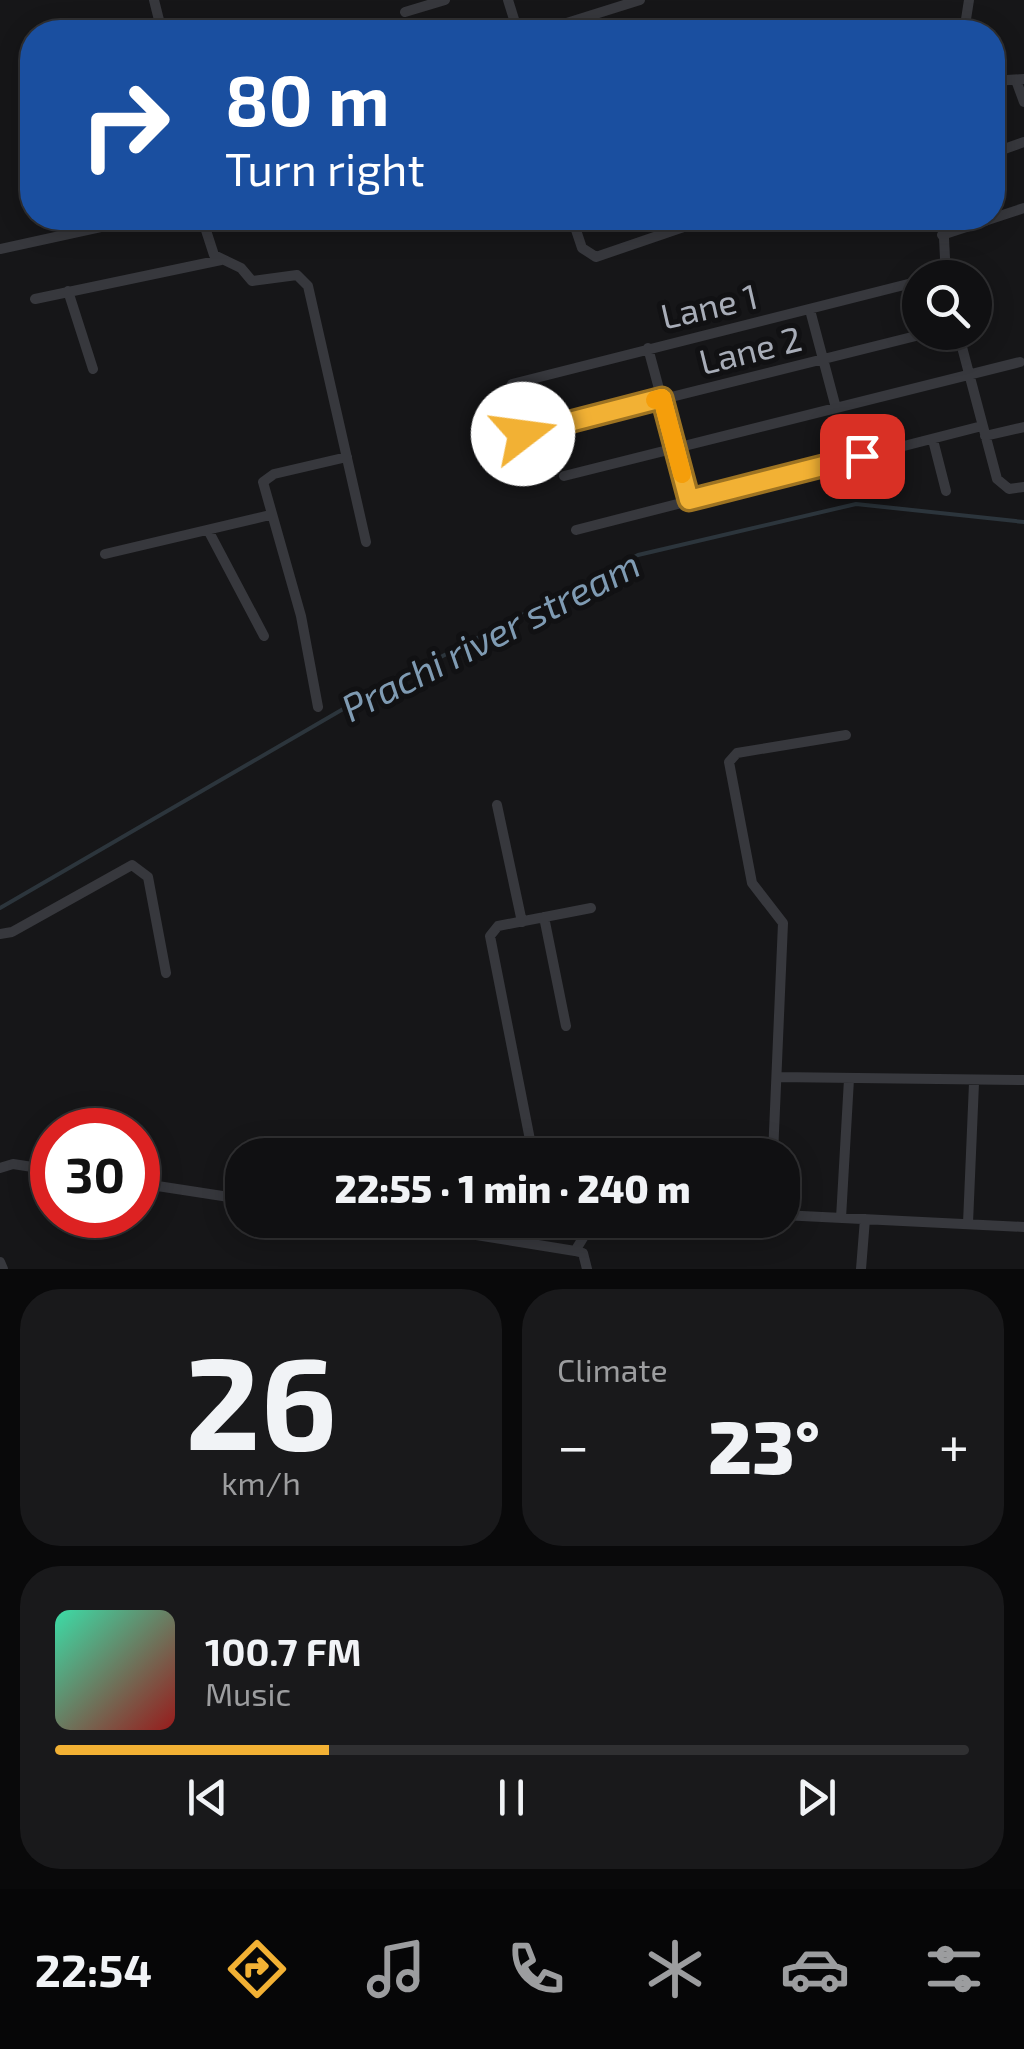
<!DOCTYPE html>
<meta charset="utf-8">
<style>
body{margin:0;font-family:"Exo 2",sans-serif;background:#19191b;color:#f1f3f6;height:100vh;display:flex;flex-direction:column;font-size:38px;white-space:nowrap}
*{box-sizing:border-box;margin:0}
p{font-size:32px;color:#9c9d9f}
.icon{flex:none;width:55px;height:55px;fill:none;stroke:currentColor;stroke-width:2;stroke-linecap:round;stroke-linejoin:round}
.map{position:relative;height:1269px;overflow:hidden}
.sheet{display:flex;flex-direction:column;gap:20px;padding:20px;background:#09090a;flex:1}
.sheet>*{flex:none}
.top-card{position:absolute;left:20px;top:20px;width:985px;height:210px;border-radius:40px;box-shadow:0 5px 25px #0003,0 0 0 2px #303032;background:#1a4fa0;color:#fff;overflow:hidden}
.buttons{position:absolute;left:902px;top:260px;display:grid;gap:20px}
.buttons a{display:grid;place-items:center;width:90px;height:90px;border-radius:50%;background:#101012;box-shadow:0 5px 25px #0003,0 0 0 2px #303032;font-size:50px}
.speed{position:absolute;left:30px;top:1108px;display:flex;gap:20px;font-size:50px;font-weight:700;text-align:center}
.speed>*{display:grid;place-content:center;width:130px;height:130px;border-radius:50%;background:#101012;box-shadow:0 5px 25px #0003,0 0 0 2px #303032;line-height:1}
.speed .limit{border:15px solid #d22;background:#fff;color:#111}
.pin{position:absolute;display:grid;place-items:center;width:85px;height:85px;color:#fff;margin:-42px;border-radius:20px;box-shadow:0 5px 15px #0006}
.me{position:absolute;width:110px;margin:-55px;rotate:75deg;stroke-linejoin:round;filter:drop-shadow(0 0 8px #0008)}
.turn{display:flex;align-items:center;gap:35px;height:210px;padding:0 40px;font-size:45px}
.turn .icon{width:130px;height:130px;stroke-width:2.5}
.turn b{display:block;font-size:70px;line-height:85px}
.big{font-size:75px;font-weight:800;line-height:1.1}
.sheet .card{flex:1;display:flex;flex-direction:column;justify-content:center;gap:15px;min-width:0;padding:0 35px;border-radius:40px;background:#19191b}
.sheet .dial{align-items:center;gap:0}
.dial b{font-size:130px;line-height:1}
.song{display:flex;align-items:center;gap:30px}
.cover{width:120px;height:120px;border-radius:15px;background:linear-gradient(135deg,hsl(160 70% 55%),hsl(0 70% 35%))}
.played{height:10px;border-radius:5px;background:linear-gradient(90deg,#f2b134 30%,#303032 30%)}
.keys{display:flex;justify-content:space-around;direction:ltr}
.heat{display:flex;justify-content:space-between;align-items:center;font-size:55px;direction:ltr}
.sheet .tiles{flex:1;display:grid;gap:20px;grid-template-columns:1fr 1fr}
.card:last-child{grid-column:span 2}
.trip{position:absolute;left:225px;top:1138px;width:575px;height:100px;border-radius:40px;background:#101012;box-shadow:0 5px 25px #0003,0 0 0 2px #303032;font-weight:800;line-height:100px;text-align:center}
.menu{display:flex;height:160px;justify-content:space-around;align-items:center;background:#060607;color:#9c9d9f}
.menu .icon{width:70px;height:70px}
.menu .selected{color:#f2b134}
.menu b{font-size:45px;color:#f1f3f6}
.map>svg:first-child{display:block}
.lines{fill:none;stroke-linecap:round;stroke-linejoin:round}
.stream{stroke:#2c353c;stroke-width:4}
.street{stroke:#37383d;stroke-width:10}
.route-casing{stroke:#9d7322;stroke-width:25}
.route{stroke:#f2b134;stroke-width:18}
.slow{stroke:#f59e0b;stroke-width:18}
.labels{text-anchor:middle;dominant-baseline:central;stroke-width:10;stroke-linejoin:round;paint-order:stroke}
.street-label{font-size:35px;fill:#a8adb8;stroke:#111113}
.water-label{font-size:38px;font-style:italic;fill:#7f9bb3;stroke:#111113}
</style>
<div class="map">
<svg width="1024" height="1269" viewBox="0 0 1024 1269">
<rect width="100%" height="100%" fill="#161618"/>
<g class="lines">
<path class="stream" d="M 0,908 L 369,694 L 638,555 L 856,504 L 1024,522"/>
<path class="street" d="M 154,0 L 162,32
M 508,0 L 518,32
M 405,12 L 445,0
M 538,32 L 640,0
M 964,32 L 969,0
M 992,81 L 1024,79
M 1017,83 L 1024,102
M 993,153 L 1024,142
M 202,218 L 214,255 L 241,268 L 252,281 L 297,275 L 308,286 L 366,542
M 572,218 L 582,248 L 596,257 L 710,218
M 943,218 L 946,278
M 450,220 L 459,218
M 942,235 L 1024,208
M 0,249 L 142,218
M 68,291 L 93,369
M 35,299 L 221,260
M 810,310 L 836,408
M 958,332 L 997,479 L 1009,489 L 1024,487
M 648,348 L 689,500
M 512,384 L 920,281
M 523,434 L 932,332
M 985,436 L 1024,427
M 933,440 L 946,491
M 564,476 L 1020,362
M 208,530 L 264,636
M 576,530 L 982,426
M 105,554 L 270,515
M 318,707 L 301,616 L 263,482 L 274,474 L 347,457
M 497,805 L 522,922
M 544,917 L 566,1026
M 0,934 L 12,932 L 132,865 L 148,877 L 166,973
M 777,1077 L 1024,1080
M 533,1155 L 490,936 L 498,926 L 591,908
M 773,1155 L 783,923 L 752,883 L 729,762 L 737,753 L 846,735
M 0,1168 L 13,1164 L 52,1170
M 138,1183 L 242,1199
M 782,1215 L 1024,1227
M 841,1218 L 849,1079
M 383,1220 L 575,1251 L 583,1253 L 587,1269
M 968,1223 L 974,1083
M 575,1251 L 594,1220
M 0,1262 L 3,1269
M 861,1269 L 865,1219"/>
</g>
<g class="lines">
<g class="route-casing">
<path id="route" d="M 523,434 L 662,398 L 689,500 L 862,456"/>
</g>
<use href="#route" class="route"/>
<path class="slow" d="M 655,400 L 662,398 L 682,474"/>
</g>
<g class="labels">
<g class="street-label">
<text transform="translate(709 305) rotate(-13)">Lane 1</text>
<text transform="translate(750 349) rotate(-14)">Lane 2</text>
</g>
<g class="water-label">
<text transform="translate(490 635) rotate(-27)">Prachi river stream</text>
</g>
</g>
</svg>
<div class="buttons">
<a><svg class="icon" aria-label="search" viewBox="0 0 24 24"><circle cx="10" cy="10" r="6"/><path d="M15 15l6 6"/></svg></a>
</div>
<div class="speed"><div class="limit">30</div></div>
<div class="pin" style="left:862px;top:456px;background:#d93025"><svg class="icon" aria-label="arrive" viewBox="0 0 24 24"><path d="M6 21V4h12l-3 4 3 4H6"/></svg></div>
<svg class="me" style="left:523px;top:434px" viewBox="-20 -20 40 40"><circle r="19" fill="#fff"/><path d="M0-13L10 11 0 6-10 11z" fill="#f2b134"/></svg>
<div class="trip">22:55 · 1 min · 240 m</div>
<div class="top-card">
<div class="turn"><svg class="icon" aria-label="right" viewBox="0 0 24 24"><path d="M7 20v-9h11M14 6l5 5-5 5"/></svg><div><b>80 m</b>Turn right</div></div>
</div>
</div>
<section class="sheet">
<div class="tiles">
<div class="card dial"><b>26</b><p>km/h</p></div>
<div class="card"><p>Climate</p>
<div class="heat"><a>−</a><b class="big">23°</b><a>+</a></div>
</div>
<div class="card">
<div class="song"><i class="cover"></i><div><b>100.7 FM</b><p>Music</p></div></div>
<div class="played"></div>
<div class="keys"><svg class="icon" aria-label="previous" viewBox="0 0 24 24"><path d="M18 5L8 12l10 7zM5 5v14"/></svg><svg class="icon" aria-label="pause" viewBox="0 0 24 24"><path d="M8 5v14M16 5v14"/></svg><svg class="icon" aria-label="next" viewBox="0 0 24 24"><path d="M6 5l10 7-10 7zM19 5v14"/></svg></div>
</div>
</div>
</section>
<nav class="menu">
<b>22:54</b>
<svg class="icon selected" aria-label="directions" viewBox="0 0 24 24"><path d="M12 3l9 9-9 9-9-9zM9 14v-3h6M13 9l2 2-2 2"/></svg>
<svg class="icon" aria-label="music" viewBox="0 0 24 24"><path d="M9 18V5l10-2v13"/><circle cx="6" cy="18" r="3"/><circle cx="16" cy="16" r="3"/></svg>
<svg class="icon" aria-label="phone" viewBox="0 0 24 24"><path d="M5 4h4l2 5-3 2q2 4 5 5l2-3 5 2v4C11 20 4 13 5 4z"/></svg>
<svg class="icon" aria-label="climate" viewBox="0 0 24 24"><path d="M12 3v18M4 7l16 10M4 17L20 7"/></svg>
<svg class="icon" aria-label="car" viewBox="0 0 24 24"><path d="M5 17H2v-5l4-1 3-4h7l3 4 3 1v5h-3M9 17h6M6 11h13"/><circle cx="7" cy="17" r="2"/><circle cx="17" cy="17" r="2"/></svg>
<svg class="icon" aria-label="filters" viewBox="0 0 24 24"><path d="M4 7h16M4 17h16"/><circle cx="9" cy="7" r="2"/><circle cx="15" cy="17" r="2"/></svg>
</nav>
